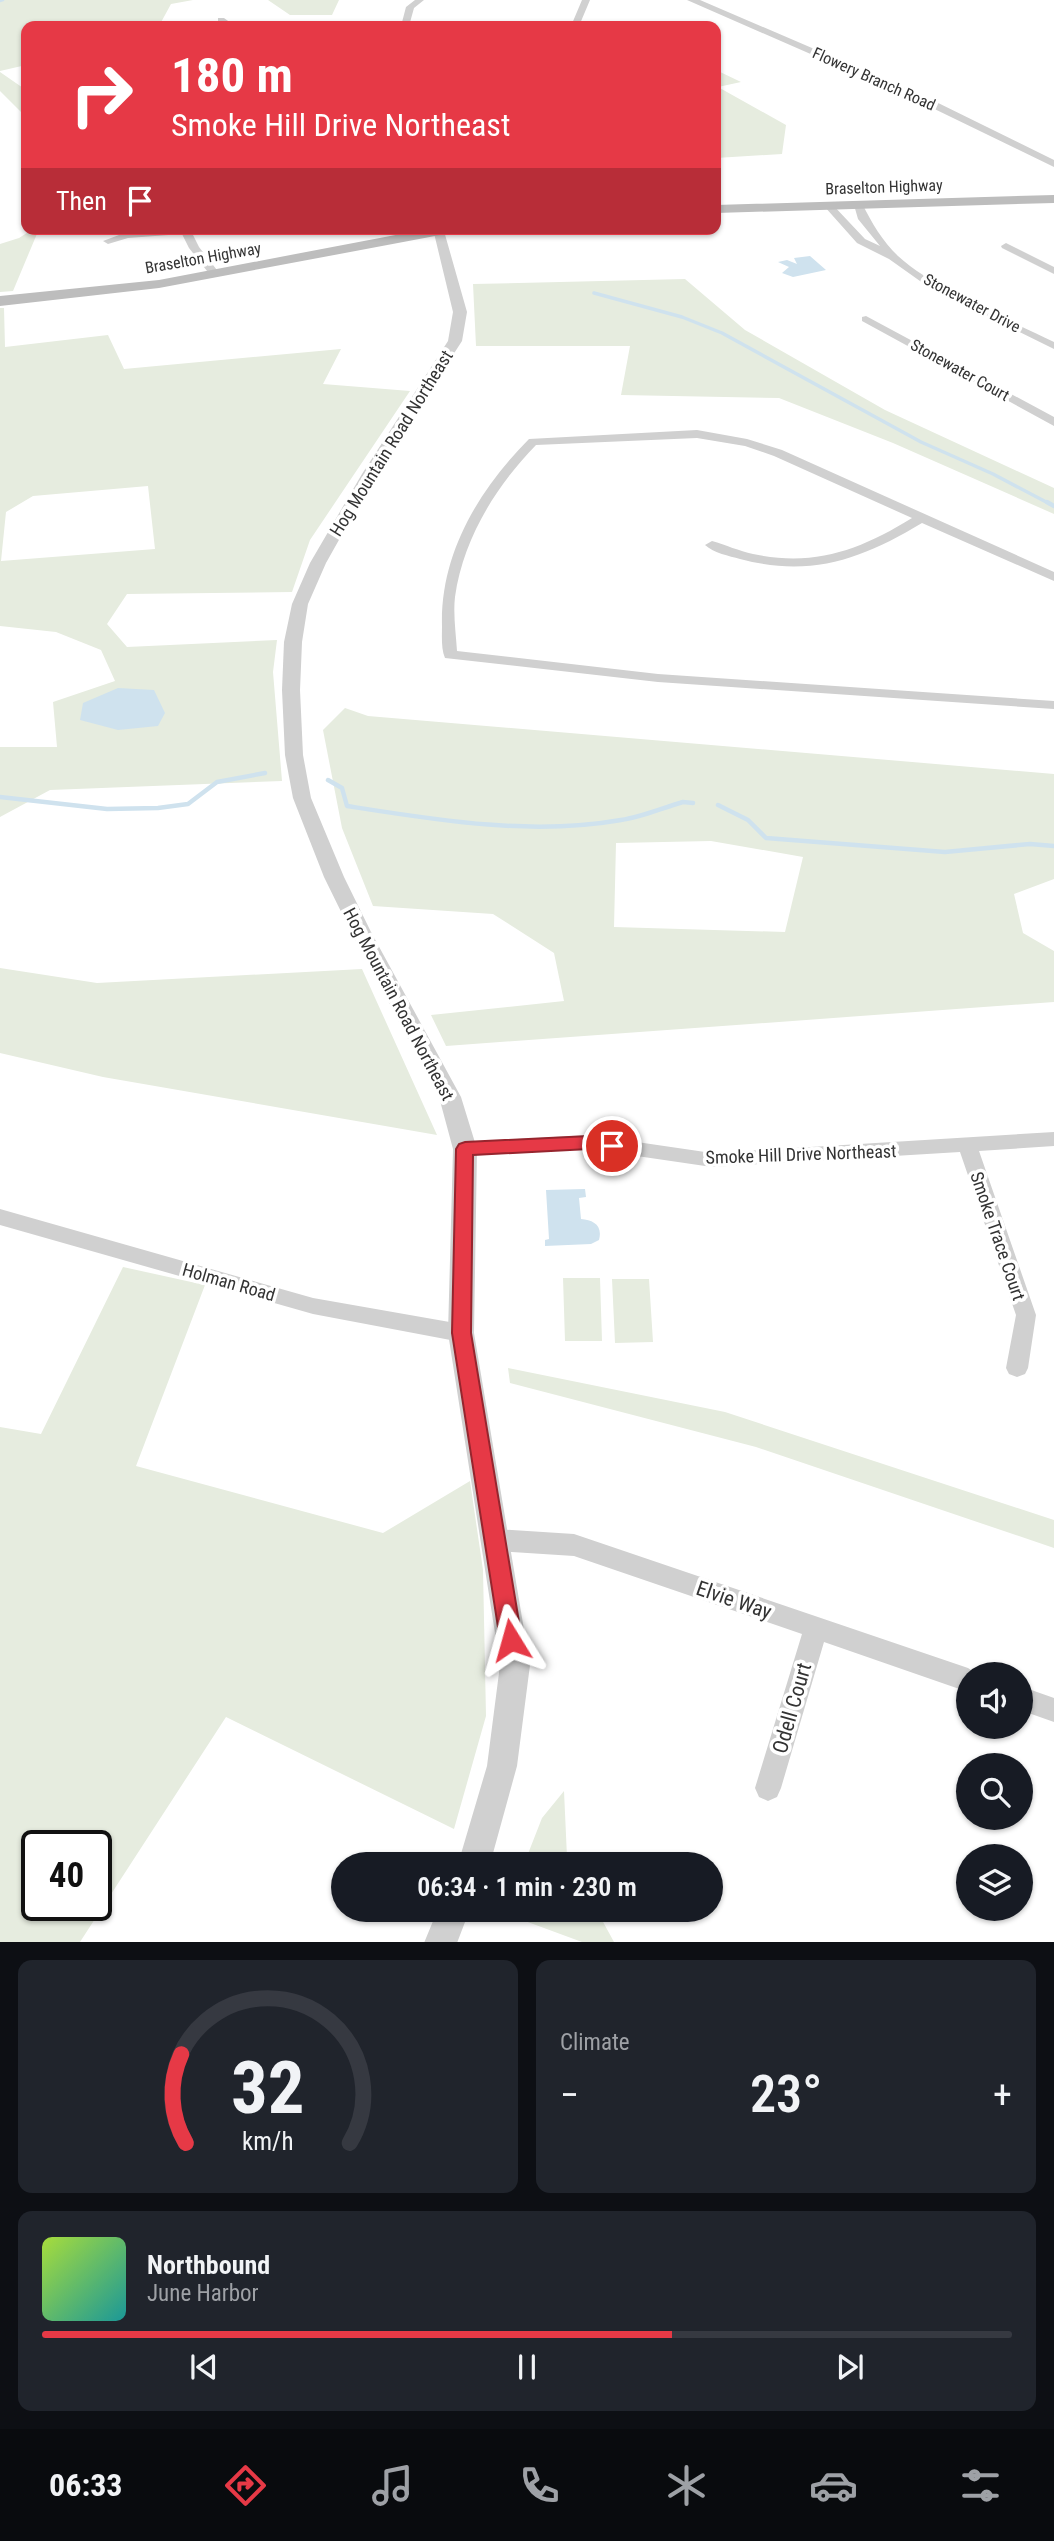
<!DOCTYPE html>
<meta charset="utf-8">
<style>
body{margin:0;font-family:"Roboto Condensed",sans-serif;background:#20242c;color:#f1f3f6;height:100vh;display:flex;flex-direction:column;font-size:26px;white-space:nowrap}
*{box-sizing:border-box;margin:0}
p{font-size:23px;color:#9ea1a6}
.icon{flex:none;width:38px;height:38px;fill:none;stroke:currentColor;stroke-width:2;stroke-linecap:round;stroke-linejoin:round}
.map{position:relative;height:1942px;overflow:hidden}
.panel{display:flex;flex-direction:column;gap:18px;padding:18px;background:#0d0f14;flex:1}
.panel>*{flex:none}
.hud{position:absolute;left:21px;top:21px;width:700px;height:214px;border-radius:14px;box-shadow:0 2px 5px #0004;background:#e63946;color:#fff;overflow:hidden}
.fabs{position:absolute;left:956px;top:1662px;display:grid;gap:14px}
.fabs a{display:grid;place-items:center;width:77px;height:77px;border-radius:50%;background:#171b24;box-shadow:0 2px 5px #0004;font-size:35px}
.speed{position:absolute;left:21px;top:1830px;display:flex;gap:14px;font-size:35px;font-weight:700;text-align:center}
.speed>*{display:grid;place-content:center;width:91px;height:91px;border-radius:50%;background:#171b24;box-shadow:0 2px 5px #0004;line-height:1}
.speed .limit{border:4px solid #111;border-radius:10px;background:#fff;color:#111}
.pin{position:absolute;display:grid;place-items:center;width:60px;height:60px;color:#fff;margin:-30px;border:4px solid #fff;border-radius:50%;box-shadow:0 2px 7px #0007}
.me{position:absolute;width:77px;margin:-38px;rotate:352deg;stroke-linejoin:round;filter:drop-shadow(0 0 5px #0008)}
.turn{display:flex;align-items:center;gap:24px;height:147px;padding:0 35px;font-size:32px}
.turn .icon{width:91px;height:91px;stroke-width:2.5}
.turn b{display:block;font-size:49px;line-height:60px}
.then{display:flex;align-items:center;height:66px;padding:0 35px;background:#0003;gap:14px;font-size:26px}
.big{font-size:52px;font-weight:600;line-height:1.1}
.panel .tile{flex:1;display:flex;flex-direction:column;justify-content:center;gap:10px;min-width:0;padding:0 24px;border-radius:14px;background:#20242c}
.panel .dial{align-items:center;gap:0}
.dial svg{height:182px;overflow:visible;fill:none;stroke:#363941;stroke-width:7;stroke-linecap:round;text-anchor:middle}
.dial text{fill:#f1f3f6;stroke:none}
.song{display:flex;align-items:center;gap:21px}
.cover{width:84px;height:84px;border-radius:10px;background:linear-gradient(135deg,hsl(80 70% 55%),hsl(180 70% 35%))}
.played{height:7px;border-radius:4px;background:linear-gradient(90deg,#e63946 65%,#363941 65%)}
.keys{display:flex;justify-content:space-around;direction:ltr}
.heat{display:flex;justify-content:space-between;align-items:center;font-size:38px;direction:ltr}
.panel .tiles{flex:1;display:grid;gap:18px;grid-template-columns:1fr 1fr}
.tile:last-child{grid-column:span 2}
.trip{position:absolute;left:331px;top:1852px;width:392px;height:70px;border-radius:35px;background:#171b24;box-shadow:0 2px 5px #0004;font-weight:600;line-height:70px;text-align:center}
.tabs{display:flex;height:112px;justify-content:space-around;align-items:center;background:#090b0e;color:#9ea1a6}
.tabs .icon{width:49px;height:49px}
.tabs .on{color:#e63946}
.tabs b{font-size:32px;color:#f1f3f6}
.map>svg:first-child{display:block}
.green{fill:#e6ecdf;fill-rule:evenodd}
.water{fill:#cfe2ee}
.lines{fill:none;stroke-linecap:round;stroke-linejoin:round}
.stream-far2{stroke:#cfe2ee;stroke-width:2.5}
.stream-far1{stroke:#cfe2ee;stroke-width:3.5}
.stream{stroke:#cfe2ee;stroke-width:4.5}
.minor{fill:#d0d0d0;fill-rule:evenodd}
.tertiary{fill:#d0d0d0;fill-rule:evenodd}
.secondary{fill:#bdbdbd;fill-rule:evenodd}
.route{fill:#e63946;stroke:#96252e;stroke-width:2}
.labels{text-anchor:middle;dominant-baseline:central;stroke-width:7;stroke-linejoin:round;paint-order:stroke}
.far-street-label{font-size:16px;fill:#333;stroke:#fff}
.street-label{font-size:18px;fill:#333;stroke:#fff}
.near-street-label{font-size:21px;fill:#333;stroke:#fff}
</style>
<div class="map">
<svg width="1054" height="1943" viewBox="0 0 1054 1943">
<rect width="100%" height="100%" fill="#fff"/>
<path class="green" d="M 0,0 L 193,0 L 171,4 L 159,26 L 26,26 L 26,65 L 0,71 Z
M 268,0 L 339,0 L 332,15 L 290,15 Z
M 716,70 L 741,82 L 718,87 L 786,125 L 782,154 L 716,158 Z
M 0,72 L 26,90 L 26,117 L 0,91 Z
M 33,229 L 39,229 L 13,291 L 0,292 L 0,244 L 19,238 Z
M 685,279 L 745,330 L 885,410 L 1054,488 L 1054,514 L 893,443 L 779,398 L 621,395 L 630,346 L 476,346 L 473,284 Z
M 0,308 L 4,308 L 5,347 L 108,335 L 124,369 L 341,349 L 323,384 L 410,391 L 310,540 L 292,592 L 127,594 L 107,624 L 127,647 L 277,640 L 273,672 L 282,781 L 50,790 L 0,817 L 0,747 L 57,747 L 53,702 L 115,681 L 101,650 L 56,632 L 0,626 ZM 148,486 L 155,549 L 1,561 L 6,512 L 33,496 Z
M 345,708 L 368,716 L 1054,774 L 1054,879 L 1014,894 L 1023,933 L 1054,951 L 1054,1002 L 446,1046 L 431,1015 L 564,1001 L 554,953 L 493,914 L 373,906 L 342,828 L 323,730 ZM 711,841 L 803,857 L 785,932 L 614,927 L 616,843 Z
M 0,968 L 97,983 L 362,969 L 437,1135 L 103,1077 L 0,1053 Z
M 123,1267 L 205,1285 L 136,1466 L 383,1533 L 470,1481 L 483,1570 L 486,1716 L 454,1829 L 226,1717 L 80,1942 L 0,1942 L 0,1427 L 41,1434 ZM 37,1846 L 96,1846 L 96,1906 L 37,1906 Z
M 563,1278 L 600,1278 L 602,1341 L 565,1341 Z
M 612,1279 L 649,1279 L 653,1342 L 615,1343 Z
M 508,1368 L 725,1412 L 1054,1520 L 1054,1548 L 756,1447 L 510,1383 Z
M 564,1791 L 567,1857 L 571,1864 L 524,1864 L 542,1818 Z
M 507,1909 L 596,1909 L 614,1942 L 582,1942 L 506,1914 Z"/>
<path class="water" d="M 810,256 L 826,270 L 793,277 L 782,273 L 789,267 L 778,262 L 787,260 L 797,264 L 794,258 Z
M 118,688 L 154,690 L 165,713 L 158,726 L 118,730 L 80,720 L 83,703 Z
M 585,1189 L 586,1197 L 579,1198 L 581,1219 C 593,1220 603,1225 599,1240 L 591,1244 L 545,1246 L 545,1240 L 549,1239 L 546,1190 Z"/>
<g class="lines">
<path class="stream-far2" d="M 0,1 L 3,0"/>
<path class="stream-far1" d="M 594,293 L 682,317 L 722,333 L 921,442 L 993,474 L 1050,504"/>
<path class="stream" d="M 1047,502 L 1054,506
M 328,780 L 342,788 L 347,806 C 436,820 531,836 621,820 C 642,817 662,808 683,802 L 693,803
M 0,797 L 107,809 L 158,808 L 188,804 L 217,782 L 265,773
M 718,805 L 748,820 L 766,838 L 945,852 L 1030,844 L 1054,846"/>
<path class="minor" d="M 415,0 L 424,0 L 414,8 L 409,26 L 401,26 L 406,7 Z
M 582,0 L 590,0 L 579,26 L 571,26 Z
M 218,18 L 224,18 L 235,26 L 226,26 L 218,22 Z
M 859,202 L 862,203 C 871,222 883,242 898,256 C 937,291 1006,318 1054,342 L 1054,349 L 927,286 L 889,259 L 857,243 L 824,206 L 832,204 L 865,239 L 880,246 L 858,219 L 854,205 Z
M 190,229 L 199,247 L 220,274 L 219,276 L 211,276 L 189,248 L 182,234 L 128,238 L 108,244 L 103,241 L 127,232 Z
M 1006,243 L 1054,267 L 1054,274 L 1002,248 L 1001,246 Z
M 866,316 L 1054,417 L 1054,426 L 862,321 L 862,317 Z
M 697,430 L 747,439 L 782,450 L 1054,572 L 1054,581 L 922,523 C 862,559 811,578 740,559 C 729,556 714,553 705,545 L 712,541 C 726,545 739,551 753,554 C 815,567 860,550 912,518 L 774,456 L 745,446 L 697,438 L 536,445 C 496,486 463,539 455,597 C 453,614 456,634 457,651 L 658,674 L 1054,701 L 1054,709 L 658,682 L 445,658 C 441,649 442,636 442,626 C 440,554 479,489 529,439 Z
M 1054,1132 L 1054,1146 L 979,1151 L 1036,1315 L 1028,1368 L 1025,1374 L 1017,1377 L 1009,1374 L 1006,1368 L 1016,1315 L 960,1152 L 712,1167 L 589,1149 L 465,1156 L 458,1154 L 455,1149 L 458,1144 L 465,1142 L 589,1135 L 712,1153 Z
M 0,1209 L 313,1298 L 461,1324 L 468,1327 L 472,1333 L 468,1339 L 461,1342 L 313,1314 L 0,1225 Z
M 496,1529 L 574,1534 L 968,1668 L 978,1675 L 968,1675 L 968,1692 L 824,1642 L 781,1788 L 777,1797 L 768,1801 L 759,1797 L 755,1788 L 802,1634 L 574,1556 L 496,1551 L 488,1547 L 484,1540 L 488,1533 Z
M 1020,1686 L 1054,1698 L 1054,1722 L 1020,1710 Z"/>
<path class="tertiary" d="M 687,0 L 700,0 L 926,97 L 1054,160 L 1054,167 L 918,101 Z
M 433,229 L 444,231 L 467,312 L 462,341 L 376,474 L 326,563 L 308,604 L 302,642 L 300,690 L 303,755 L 311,798 L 344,877 L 371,932 L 461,1097 L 477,1149 L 474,1333 L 530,1665 L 517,1766 L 490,1864 L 458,1864 L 487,1766 L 500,1665 L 448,1333 L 453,1149 L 439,1097 L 351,932 L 324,877 L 293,798 L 285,755 L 282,690 L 284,642 L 292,604 L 310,563 L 362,474 L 448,341 L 453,312 Z
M 438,1909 L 470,1909 L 457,1943 L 424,1943 Z"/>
<path class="secondary" d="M 1054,195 L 1054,203 L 716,213 L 716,205 Z
M 427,229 L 458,229 L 451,233 L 159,288 L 0,306 L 0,296 L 159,280 Z"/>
</g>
<path class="route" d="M 589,1136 L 618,1142 L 621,1146 L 618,1151 L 612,1153 L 589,1149 L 473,1155 L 471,1333 L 522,1640 L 519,1648 L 511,1651 L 504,1648 L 500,1640 L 452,1333 L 456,1149 L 459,1144 L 465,1142 Z"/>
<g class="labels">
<g class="far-street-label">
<text transform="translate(874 79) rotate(24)">Flowery Branch Road</text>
<text transform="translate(884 187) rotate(-2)">Braselton Highway</text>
<text transform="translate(203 258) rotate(-10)">Braselton Highway</text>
<text transform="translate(972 303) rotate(28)">Stonewater Drive</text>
<text transform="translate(960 370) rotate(29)">Stonewater Court</text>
</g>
<g class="street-label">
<text transform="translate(391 443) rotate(-58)">Hog Mountain Road Northeast</text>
<text transform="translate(399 1004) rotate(62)">Hog Mountain Road Northeast</text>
<text transform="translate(801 1154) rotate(-2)">Smoke Hill Drive Northeast</text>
<text transform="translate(998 1236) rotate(71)">Smoke Trace Court</text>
<text transform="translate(229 1282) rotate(16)">Holman Road</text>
</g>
<g class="near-street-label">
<text transform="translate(734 1600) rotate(19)">Elvie Way</text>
<text transform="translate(792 1708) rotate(-74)">Odell Court</text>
</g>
</g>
</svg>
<div class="fabs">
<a><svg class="icon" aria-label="sound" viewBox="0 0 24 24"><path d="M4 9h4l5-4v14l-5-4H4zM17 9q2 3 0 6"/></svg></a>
<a><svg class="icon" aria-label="search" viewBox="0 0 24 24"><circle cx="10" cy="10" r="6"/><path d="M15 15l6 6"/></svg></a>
<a><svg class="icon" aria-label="layers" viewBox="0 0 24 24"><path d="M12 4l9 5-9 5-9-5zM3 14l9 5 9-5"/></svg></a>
</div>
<div class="speed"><div class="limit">40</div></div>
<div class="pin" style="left:612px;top:1146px;background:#d93025"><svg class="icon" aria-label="arrive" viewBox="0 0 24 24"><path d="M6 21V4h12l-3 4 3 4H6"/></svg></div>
<svg class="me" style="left:511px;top:1640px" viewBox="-20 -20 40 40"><path d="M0-17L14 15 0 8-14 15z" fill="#e63946" stroke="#fff" stroke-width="4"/></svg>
<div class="trip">06:34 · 1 min · 230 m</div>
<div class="hud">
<div class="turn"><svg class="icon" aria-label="right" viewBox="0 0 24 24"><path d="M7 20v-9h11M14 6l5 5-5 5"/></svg><div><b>180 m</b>Smoke Hill Drive Northeast</div></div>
<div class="then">Then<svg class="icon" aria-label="arrive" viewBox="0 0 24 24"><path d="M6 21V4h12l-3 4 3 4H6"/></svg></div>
</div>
</div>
<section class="panel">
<div class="tiles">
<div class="tile dial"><svg viewBox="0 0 100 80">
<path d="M14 69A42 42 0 1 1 86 69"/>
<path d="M14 69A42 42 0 0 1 12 30" stroke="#e63946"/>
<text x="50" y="56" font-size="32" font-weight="700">32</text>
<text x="50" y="72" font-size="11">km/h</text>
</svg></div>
<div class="tile"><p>Climate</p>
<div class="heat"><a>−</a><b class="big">23°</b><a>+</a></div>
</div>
<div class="tile">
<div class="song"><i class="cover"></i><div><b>Northbound</b><p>June Harbor</p></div></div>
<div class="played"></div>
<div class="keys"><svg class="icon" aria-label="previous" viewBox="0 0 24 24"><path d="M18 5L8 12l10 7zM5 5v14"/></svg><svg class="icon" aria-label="pause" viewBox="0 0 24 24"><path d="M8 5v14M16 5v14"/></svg><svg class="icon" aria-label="next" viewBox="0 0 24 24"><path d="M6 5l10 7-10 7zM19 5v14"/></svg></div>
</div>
</div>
</section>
<nav class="tabs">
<b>06:33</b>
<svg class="icon on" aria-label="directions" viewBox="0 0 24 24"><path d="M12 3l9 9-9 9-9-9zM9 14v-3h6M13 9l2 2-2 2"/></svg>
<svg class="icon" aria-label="music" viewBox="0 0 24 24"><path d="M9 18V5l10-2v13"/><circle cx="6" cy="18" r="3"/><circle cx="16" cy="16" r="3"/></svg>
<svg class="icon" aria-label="phone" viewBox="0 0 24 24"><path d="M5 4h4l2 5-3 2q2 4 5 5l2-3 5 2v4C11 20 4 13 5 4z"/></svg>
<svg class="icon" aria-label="climate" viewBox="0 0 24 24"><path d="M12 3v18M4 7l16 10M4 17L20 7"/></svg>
<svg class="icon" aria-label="car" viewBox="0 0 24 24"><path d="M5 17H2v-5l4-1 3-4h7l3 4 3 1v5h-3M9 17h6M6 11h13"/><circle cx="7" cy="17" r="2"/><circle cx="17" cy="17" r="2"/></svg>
<svg class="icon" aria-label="filters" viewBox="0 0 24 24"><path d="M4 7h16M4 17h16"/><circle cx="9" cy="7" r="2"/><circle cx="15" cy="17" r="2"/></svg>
</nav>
